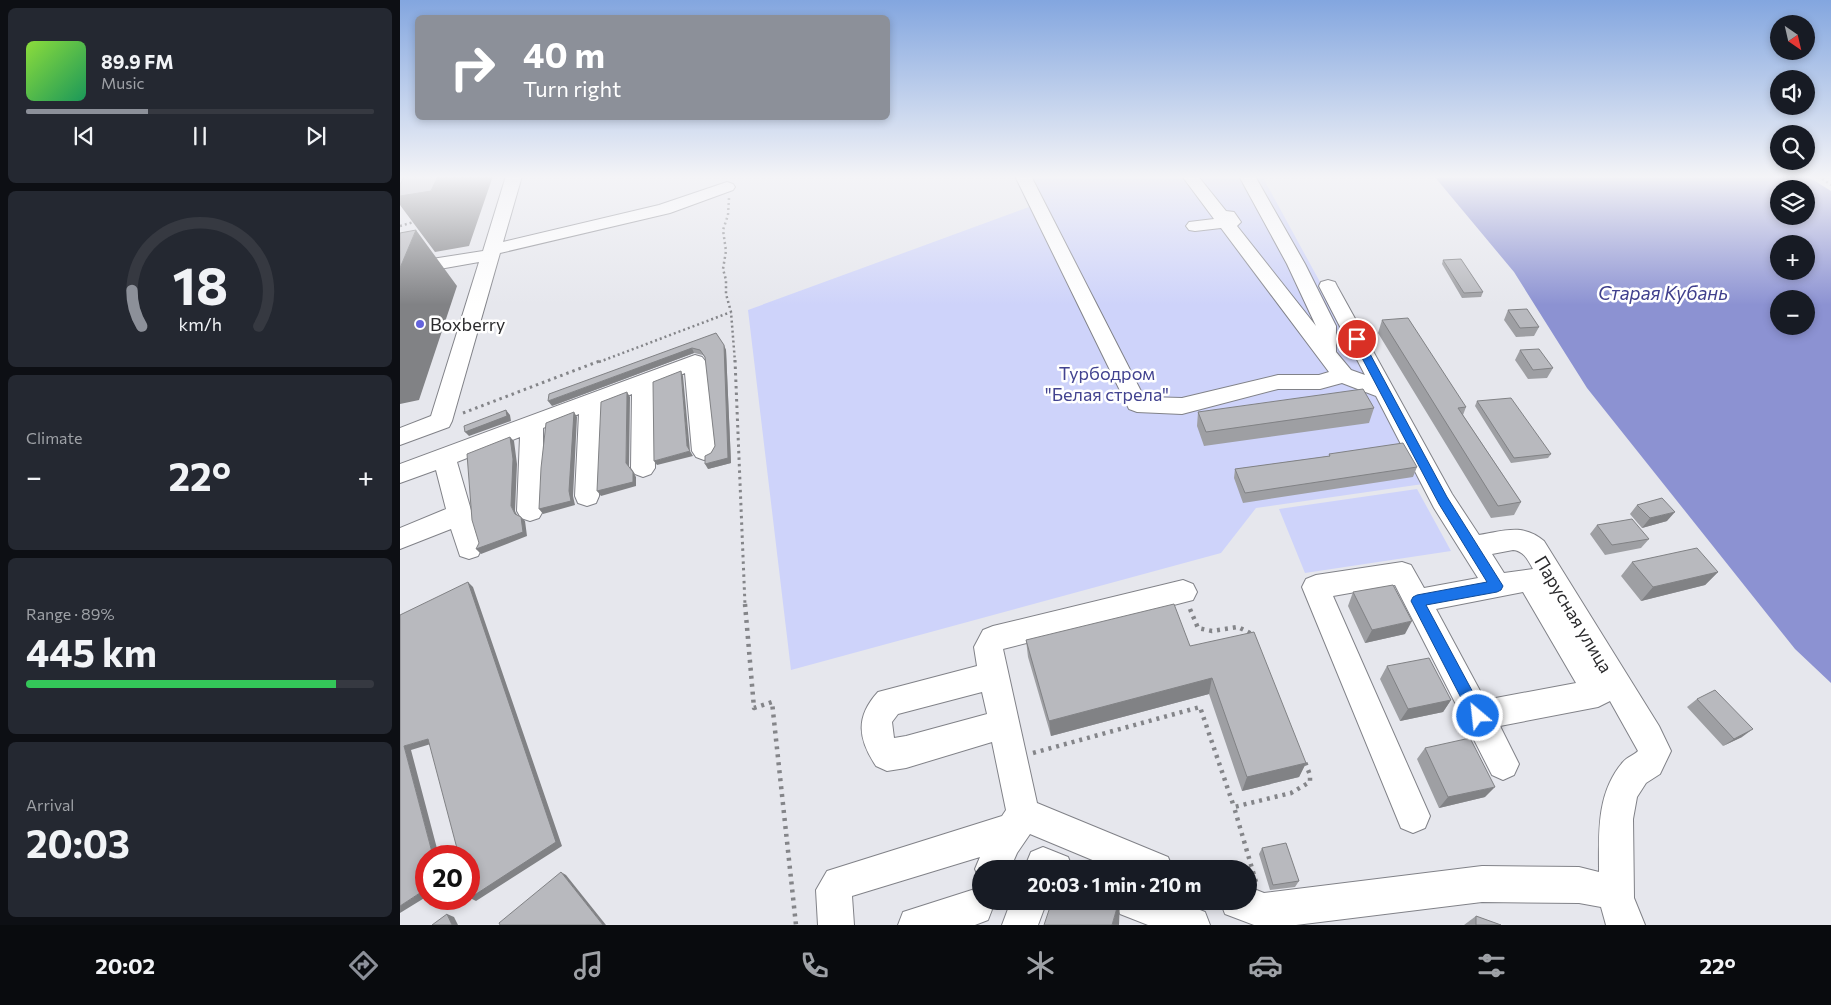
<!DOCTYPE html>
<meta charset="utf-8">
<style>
body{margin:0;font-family:Commissioner,sans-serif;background:#242831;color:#f1f3f6;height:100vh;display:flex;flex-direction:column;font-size:19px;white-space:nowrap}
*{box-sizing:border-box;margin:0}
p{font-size:16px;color:#9ea1a6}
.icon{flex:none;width:28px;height:28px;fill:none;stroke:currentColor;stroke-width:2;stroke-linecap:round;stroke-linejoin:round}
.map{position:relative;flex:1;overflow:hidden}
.details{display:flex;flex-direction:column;gap:8px;padding:8px;background:#0d0f14;width:400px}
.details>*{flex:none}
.top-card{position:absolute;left:15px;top:15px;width:475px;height:105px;border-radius:8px;box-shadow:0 2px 8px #0003;background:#8c9099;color:#fff;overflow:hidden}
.needle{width:32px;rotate:146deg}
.controls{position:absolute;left:1370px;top:15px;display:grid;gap:10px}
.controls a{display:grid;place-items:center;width:45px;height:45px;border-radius:50%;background:#171b24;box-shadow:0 2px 8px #0003;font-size:25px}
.speed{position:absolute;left:15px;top:845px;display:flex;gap:10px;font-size:25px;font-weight:700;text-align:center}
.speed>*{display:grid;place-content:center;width:65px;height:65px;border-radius:50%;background:#171b24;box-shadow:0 2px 8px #0003;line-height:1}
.speed .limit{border:8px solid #d22;background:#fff;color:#111}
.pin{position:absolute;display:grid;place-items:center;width:42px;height:42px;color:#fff;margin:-21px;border:2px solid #fff;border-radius:50%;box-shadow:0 1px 5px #0007}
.me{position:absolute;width:55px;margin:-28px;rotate:332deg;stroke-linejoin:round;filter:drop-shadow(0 0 4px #0008)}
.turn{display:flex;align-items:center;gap:18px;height:105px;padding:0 25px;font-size:22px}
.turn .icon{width:65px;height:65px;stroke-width:2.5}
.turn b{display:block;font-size:35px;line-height:42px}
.big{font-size:38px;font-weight:700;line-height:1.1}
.details .tile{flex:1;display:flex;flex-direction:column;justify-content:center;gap:8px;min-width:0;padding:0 18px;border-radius:8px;background:#242831}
.details .dial{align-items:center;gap:0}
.dial svg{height:130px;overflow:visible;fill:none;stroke:#363941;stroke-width:7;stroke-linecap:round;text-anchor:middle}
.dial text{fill:#f1f3f6;stroke:none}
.song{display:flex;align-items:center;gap:15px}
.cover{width:60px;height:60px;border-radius:8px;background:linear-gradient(135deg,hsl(90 70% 55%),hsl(150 70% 35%))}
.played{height:5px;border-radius:2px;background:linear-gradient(90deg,#8c9099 35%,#363941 35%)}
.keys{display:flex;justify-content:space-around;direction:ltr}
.heat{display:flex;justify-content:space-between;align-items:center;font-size:28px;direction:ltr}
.charge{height:8px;border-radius:4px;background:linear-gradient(90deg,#34c759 89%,#363941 0)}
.trip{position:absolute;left:572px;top:860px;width:285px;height:50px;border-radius:25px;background:#171b24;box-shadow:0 2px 8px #0003;font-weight:700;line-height:50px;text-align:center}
.tabs{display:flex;height:80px;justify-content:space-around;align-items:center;background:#090b0e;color:#9ea1a6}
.tabs .icon{width:35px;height:35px}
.tabs .on{color:#8c9099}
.tabs b{font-size:22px;color:#f1f3f6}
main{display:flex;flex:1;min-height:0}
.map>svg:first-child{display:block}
.green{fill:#ced3fa}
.water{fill:#8c92d2;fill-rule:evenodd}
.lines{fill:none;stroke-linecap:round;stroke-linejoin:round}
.minor-casing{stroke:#818288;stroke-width:2}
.path-far2{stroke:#848589;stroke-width:2.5;stroke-dasharray:2 3;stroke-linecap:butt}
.path-far1{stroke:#848589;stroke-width:3;stroke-dasharray:2.5 4;stroke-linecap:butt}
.path{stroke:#848589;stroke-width:4.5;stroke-dasharray:3 5;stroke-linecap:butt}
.minor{fill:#fff;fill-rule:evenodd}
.wall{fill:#9e9fa3}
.shaded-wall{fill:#818285}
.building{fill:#b8b9be;stroke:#818285}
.route{fill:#1a73e8;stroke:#114b97}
.poi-dot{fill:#6463dc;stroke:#fff;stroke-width:2}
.labels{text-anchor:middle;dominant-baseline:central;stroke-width:5;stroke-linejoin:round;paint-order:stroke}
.poi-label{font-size:18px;fill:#2a2a2c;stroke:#fff;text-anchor:start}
.park-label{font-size:18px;fill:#424390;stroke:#fff}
.street-label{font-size:18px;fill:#2a2a2c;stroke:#fff}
.water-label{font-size:19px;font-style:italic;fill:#40408d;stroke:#fff}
</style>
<main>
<section class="details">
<div class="tile">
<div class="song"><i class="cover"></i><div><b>89.9 FM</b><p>Music</p></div></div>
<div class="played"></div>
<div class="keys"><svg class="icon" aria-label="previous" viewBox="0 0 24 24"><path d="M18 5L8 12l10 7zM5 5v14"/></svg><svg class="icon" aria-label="pause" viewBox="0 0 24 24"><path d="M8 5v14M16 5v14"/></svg><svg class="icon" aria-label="next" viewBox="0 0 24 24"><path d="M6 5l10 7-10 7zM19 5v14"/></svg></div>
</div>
<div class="tile dial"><svg viewBox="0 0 100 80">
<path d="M14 69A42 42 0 1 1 86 69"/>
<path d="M14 69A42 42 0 0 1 8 47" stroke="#8c9099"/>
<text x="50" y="56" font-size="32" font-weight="700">18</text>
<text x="50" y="72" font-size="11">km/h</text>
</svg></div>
<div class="tile"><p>Climate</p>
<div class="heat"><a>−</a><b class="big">22°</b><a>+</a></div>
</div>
<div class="tile"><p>Range · 89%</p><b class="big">445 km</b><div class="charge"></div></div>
<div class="tile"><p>Arrival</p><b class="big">20:03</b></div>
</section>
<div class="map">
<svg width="1431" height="925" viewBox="0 0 1431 925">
<rect width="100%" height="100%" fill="#e6e7ed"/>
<path class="green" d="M 614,176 L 862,176 L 1030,483 L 856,508 L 821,553 L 391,670 L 348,310 L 629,207 Z
M 1017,489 L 1051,551 L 905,573 L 879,509 Z"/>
<path class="water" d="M 1034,176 L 1407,176 L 1431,191 L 1431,683 L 1395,649 L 1187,388 L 1114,272 ZM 1379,189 L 1406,189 L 1406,216 L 1379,216 ZM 1379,244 L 1406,244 L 1406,271 L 1379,271 ZM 1379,299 L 1406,299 L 1406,326 L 1379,326 Z"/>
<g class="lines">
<g class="minor-casing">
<path id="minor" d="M 106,176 L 122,176 L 103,242 L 259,205 L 327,182 L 333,184 L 335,187 L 333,190 L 270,213 L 100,253 L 52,421 L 49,427 L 0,445 L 0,428 L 31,416 L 79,262 L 0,276 L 0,264 L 83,251 Z
M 615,176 L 631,176 L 744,397 L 782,398 L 878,375 L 919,375 L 929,372 L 821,228 L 795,231 L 789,230 L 786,226 L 789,222 L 814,219 L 782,176 L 798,176 L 826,211 L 834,212 L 841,222 L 837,226 L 916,326 L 887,264 L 839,176 L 855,176 L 905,264 L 936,326 L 936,352 L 951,370 L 965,375 L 919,286 L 921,282 L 928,280 L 935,282 L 937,286 L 1052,494 L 1079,535 C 1104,531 1123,523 1144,541 L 1259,726 L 1271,751 L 1260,774 L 1246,783 L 1237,797 L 1233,819 L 1234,898 L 1245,925 L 1206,925 L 1201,907 L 1179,903 L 1082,902 L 896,925 L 854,925 L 825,914 L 820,901 L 849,901 L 849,887 L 864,893 L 1082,866 L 1179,867 L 1199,872 C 1199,834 1196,793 1223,762 C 1227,757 1234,755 1238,751 L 1210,701 L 1198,707 L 1100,726 L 1119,764 L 1114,775 L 1103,780 L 1092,775 L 995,585 L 933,596 L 1030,816 L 1025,828 L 1013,833 L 1001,828 L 902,587 L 906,579 L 916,575 L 1002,562 L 1011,565 L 1024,588 L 1078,578 L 1034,508 L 976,396 L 942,383 L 920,389 L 878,389 L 782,414 L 737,412 L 729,409 ZM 1113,550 C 1124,551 1128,560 1133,569 L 1104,573 L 1092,554 ZM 1123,592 L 1176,683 L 1085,700 L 1036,609 Z
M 295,355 L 302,357 L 306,362 L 316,451 L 312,457 L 304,460 L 296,457 L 292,451 L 285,373 L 254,386 L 255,468 L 251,474 L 243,477 L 235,474 L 231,468 L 232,394 L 202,406 L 199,496 L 196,503 L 187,506 L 178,503 L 175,496 L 179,414 L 143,428 L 143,511 L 139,518 L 130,521 L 121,518 L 117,511 L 120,437 L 57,462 L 82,548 L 78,556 L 69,559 L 60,556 L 51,529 L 0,549 L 0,528 L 46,509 L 36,470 L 0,483 L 0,464 Z
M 783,580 L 793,584 L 797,592 L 793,600 L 603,649 L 637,803 L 768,857 L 773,869 L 714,869 L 630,834 L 617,853 L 610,869 L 581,869 L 581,882 L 575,869 L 580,857 L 452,896 L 454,925 L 418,925 L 416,890 L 427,871 L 602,816 L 606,810 L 592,742 L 506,768 L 487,771 L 476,766 C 458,739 455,717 478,692 L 577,666 L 574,647 L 583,630 L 593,626 ZM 582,692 L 587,714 L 506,736 L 494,738 L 492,722 L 498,714 Z
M 643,847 L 668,857 L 673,869 L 624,869 L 631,852 Z
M 575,889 L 581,892 L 581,901 L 591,901 L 593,907 L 588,920 L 575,925 L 498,925 L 503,912 Z
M 611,901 L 647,901 L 638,925 L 602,925 Z
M 715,901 L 778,901 L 805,912 L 810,925 L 748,925 L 720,914 Z"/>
</g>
<path class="path-far2" d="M 1418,176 L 1431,185
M 329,198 L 328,215 L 323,230 L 326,251 L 323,269 L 326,280 L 326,294 L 331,312 L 335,362
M 0,226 L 17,221
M 199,362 L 331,312"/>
<path class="path-far1" d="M 335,360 L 345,605
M 63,413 L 202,360"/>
<path class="path" d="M 345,604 L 354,708 L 372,702 L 396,925
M 790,609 L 798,628 L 812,631 L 838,627 L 852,634
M 633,753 L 800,707 L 834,807
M 856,882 L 834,807 L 891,793 L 910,782 L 910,775 L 905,762"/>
<use href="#minor" class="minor"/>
</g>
<path class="wall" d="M 1043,260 L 1083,292 L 1081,297 L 1062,298 L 1042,264 Z
M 1108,310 L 1139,327 L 1134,336 L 1116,337 L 1104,320 Z
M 982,320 L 1066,407 L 1063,415 L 1121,502 L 1114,515 L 1091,518 L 978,333 Z
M 316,333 L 326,350 L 331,463 L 308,469 L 311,453 L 315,446 L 306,359 L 303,355 L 294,353 L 152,406 Z
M 1120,350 L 1153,368 L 1147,378 L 1128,379 L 1115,360 Z
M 1077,401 L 1151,454 L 1148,458 L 1111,463 L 1075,406 Z
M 974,408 L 969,423 L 804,446 L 797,426 L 798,412 Z
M 929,454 L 1017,467 L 1013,477 L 843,503 L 834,478 L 835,469 L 929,456 Z
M 1237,505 L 1267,521 L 1242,528 L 1230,514 Z
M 1197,525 L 1249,539 L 1241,548 L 1205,555 L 1190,534 Z
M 1232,562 L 1318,572 L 1305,585 L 1241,601 L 1221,576 Z
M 953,592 L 1005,634 L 965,643 L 948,606 Z
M 626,640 L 790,646 L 906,763 L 899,777 L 842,791 L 809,694 L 651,736 L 628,657 Z
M 987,666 L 1051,700 L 1043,712 L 1000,721 L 980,679 Z
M 1297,699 L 1342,737 L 1323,746 L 1287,707 Z
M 1025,748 L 1085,797 L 1039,808 L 1017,759 Z
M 862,848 L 899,881 L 895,887 L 870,890 L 859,854 Z
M 1076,916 L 1101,925 L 1064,925 Z"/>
<path class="shaded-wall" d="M 38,176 L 93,176 L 69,246 L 35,252 L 0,205 L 0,196 Z
M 16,230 L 57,286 L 19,400 L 0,404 L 0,268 Z
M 324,345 L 326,350 L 331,463 L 308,469 L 305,464 L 328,458 Z
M 292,348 L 294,353 L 152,406 L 148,401 Z
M 281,371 L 283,376 L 290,451 L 287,446 Z
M 227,392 L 230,397 L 229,468 L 226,463 Z
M 106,410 L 110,415 L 111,421 L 69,436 L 65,432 Z
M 174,412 L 177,417 L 173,496 L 175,505 L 143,514 L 139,509 Z
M 110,437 L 114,441 L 117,464 L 115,511 L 119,519 L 115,514 L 111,506 Z
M 290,451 L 293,456 L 257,465 L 254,461 Z
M 233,472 L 236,477 L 236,486 L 201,496 L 197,491 Z
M 1275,512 L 1267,521 L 1242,528 L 1250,518 Z
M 121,517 L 125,521 L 127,536 L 81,554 L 76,549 Z
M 1318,572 L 1305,585 L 1241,601 L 1253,587 Z
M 68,582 L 73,587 L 162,846 L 76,901 L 70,898 Z
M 1012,621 L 1005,634 L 965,643 L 972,630 Z
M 812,678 L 809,694 L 651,736 L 649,721 Z
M 1051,700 L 1043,712 L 1000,721 L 1008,709 Z
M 1353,729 L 1342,737 L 1323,746 L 1334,739 Z
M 28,739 L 34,743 L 11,750 L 39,856 L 33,856 L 4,746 Z
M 906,763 L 899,777 L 842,791 L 847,777 Z
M 1095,787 L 1085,797 L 1039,808 L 1048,797 Z
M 161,872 L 166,875 L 206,925 L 203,925 Z
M 26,889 L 26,897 L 0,913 L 0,906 Z
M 719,901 L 720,901 L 719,925 L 712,925 Z
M 47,914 L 54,917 L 58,925 L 52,925 Z"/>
<path class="building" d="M 4,176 L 38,176 L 31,191 L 0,196 L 0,185 Z
M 16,230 L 0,268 L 0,233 Z
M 1061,259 L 1083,292 L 1064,293 L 1043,260 Z
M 1127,309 L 1139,327 L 1120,328 L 1108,310 Z
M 1008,318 L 1066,407 L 1058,408 L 1121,502 L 1098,506 L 982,320 Z
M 316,333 L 324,345 L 328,458 L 305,464 L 305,456 L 311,453 L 315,446 L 305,357 L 300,350 L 292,348 L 148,401 L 149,394 Z
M 1139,349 L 1153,368 L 1133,370 L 1120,350 Z
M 281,371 L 287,446 L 290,451 L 254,461 L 253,382 Z
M 963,389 L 974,408 L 806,432 L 798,412 Z
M 227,392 L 226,463 L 233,472 L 233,482 L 197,491 L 201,402 Z
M 1111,398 L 1151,454 L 1114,458 L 1077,401 Z
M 106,410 L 107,416 L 65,432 L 64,426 Z
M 174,412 L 169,491 L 171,501 L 139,509 L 141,468 L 146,423 Z
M 110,437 L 113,459 L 111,506 L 115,514 L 121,517 L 123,532 L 76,549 L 79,543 L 72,520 L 67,454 Z
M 1003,443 L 1017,467 L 845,493 L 835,469 L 930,456 L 929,454 Z
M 1262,498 L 1275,512 L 1250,518 L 1237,505 Z
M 1232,519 L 1249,539 L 1212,545 L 1197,525 Z
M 1297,548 L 1318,572 L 1253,587 L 1232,562 Z
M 68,582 L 156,842 L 70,898 L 69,895 L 69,856 L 59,856 L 28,739 L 4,746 L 33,856 L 26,856 L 26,889 L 0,906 L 0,615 Z
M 993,585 L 1012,621 L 972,630 L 953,592 Z
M 774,604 L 790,646 L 854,632 L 906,763 L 847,777 L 812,678 L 649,721 L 626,640 Z
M 1029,658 L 1051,700 L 1008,709 L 987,666 Z
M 1315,690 L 1353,729 L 1334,739 L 1297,699 Z
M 1070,738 L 1095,787 L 1048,797 L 1025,748 Z
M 886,843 L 899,881 L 873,885 L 862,848 Z
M 161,872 L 203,925 L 100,925 L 99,923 Z
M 652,901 L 719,901 L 712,925 L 644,925 Z
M 47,914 L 52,925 L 32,925 Z
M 1076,916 L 1101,925 L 1076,925 Z"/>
<linearGradient id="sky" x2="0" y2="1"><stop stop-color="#83a6df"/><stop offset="0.58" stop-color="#f4f4f7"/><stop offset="1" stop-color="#f4f4f7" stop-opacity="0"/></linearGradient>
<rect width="1431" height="305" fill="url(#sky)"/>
<path class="route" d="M 957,336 L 962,339 L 1047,497 L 1103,586 L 1101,590 L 1097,592 L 1026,605 L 1083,711 L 1085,716 L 1083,721 L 1078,723 L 1073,721 L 1011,601 L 1013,597 L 1017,595 L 1087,582 L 1039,504 L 952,339 Z"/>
<circle class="poi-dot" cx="20" cy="324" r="5"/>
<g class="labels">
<g class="poi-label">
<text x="30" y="324">Boxberry</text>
</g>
<g class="park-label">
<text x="707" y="373">Турбодром<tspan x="707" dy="21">"Белая стрела"</tspan></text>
</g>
<g class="street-label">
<text transform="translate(1174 614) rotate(59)">Парусная улица</text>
</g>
<g class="water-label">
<text x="1263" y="292">Старая Кубань</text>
</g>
</g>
</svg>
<div class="controls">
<a><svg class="needle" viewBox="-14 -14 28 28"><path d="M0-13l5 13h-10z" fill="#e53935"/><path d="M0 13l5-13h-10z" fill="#9ea1a6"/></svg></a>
<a><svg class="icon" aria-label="sound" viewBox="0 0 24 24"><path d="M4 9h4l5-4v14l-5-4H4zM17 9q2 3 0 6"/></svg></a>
<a><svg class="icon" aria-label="search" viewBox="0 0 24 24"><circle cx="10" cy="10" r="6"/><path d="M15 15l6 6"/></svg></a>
<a><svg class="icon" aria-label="layers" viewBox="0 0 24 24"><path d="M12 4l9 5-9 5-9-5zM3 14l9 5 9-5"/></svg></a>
<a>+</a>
<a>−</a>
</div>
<div class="speed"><div class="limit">20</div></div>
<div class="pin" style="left:957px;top:339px;background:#d93025"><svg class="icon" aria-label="arrive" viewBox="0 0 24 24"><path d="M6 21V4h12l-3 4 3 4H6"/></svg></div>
<svg class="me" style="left:1078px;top:716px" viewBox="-20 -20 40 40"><circle r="17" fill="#1a73e8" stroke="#fff" stroke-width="3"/><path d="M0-11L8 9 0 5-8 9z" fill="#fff"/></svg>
<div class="trip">20:03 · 1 min · 210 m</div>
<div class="top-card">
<div class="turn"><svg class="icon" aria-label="right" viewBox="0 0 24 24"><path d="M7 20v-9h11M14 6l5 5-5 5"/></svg><div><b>40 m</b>Turn right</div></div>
</div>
</div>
</main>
<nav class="tabs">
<b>20:02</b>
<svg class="icon on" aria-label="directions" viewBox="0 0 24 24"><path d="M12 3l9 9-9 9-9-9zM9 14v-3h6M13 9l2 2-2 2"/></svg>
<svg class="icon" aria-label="music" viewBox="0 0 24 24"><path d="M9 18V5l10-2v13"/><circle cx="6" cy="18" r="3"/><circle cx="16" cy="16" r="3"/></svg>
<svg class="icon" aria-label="phone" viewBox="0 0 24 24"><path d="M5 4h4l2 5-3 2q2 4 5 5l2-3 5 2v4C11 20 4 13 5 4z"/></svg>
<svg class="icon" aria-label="climate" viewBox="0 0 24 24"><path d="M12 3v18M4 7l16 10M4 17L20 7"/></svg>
<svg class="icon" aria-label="car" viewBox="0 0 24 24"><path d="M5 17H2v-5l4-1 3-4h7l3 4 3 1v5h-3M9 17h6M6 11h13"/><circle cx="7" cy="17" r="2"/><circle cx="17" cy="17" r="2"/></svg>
<svg class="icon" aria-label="filters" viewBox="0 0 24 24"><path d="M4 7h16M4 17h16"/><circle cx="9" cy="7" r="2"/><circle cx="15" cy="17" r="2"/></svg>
<b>22°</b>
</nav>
